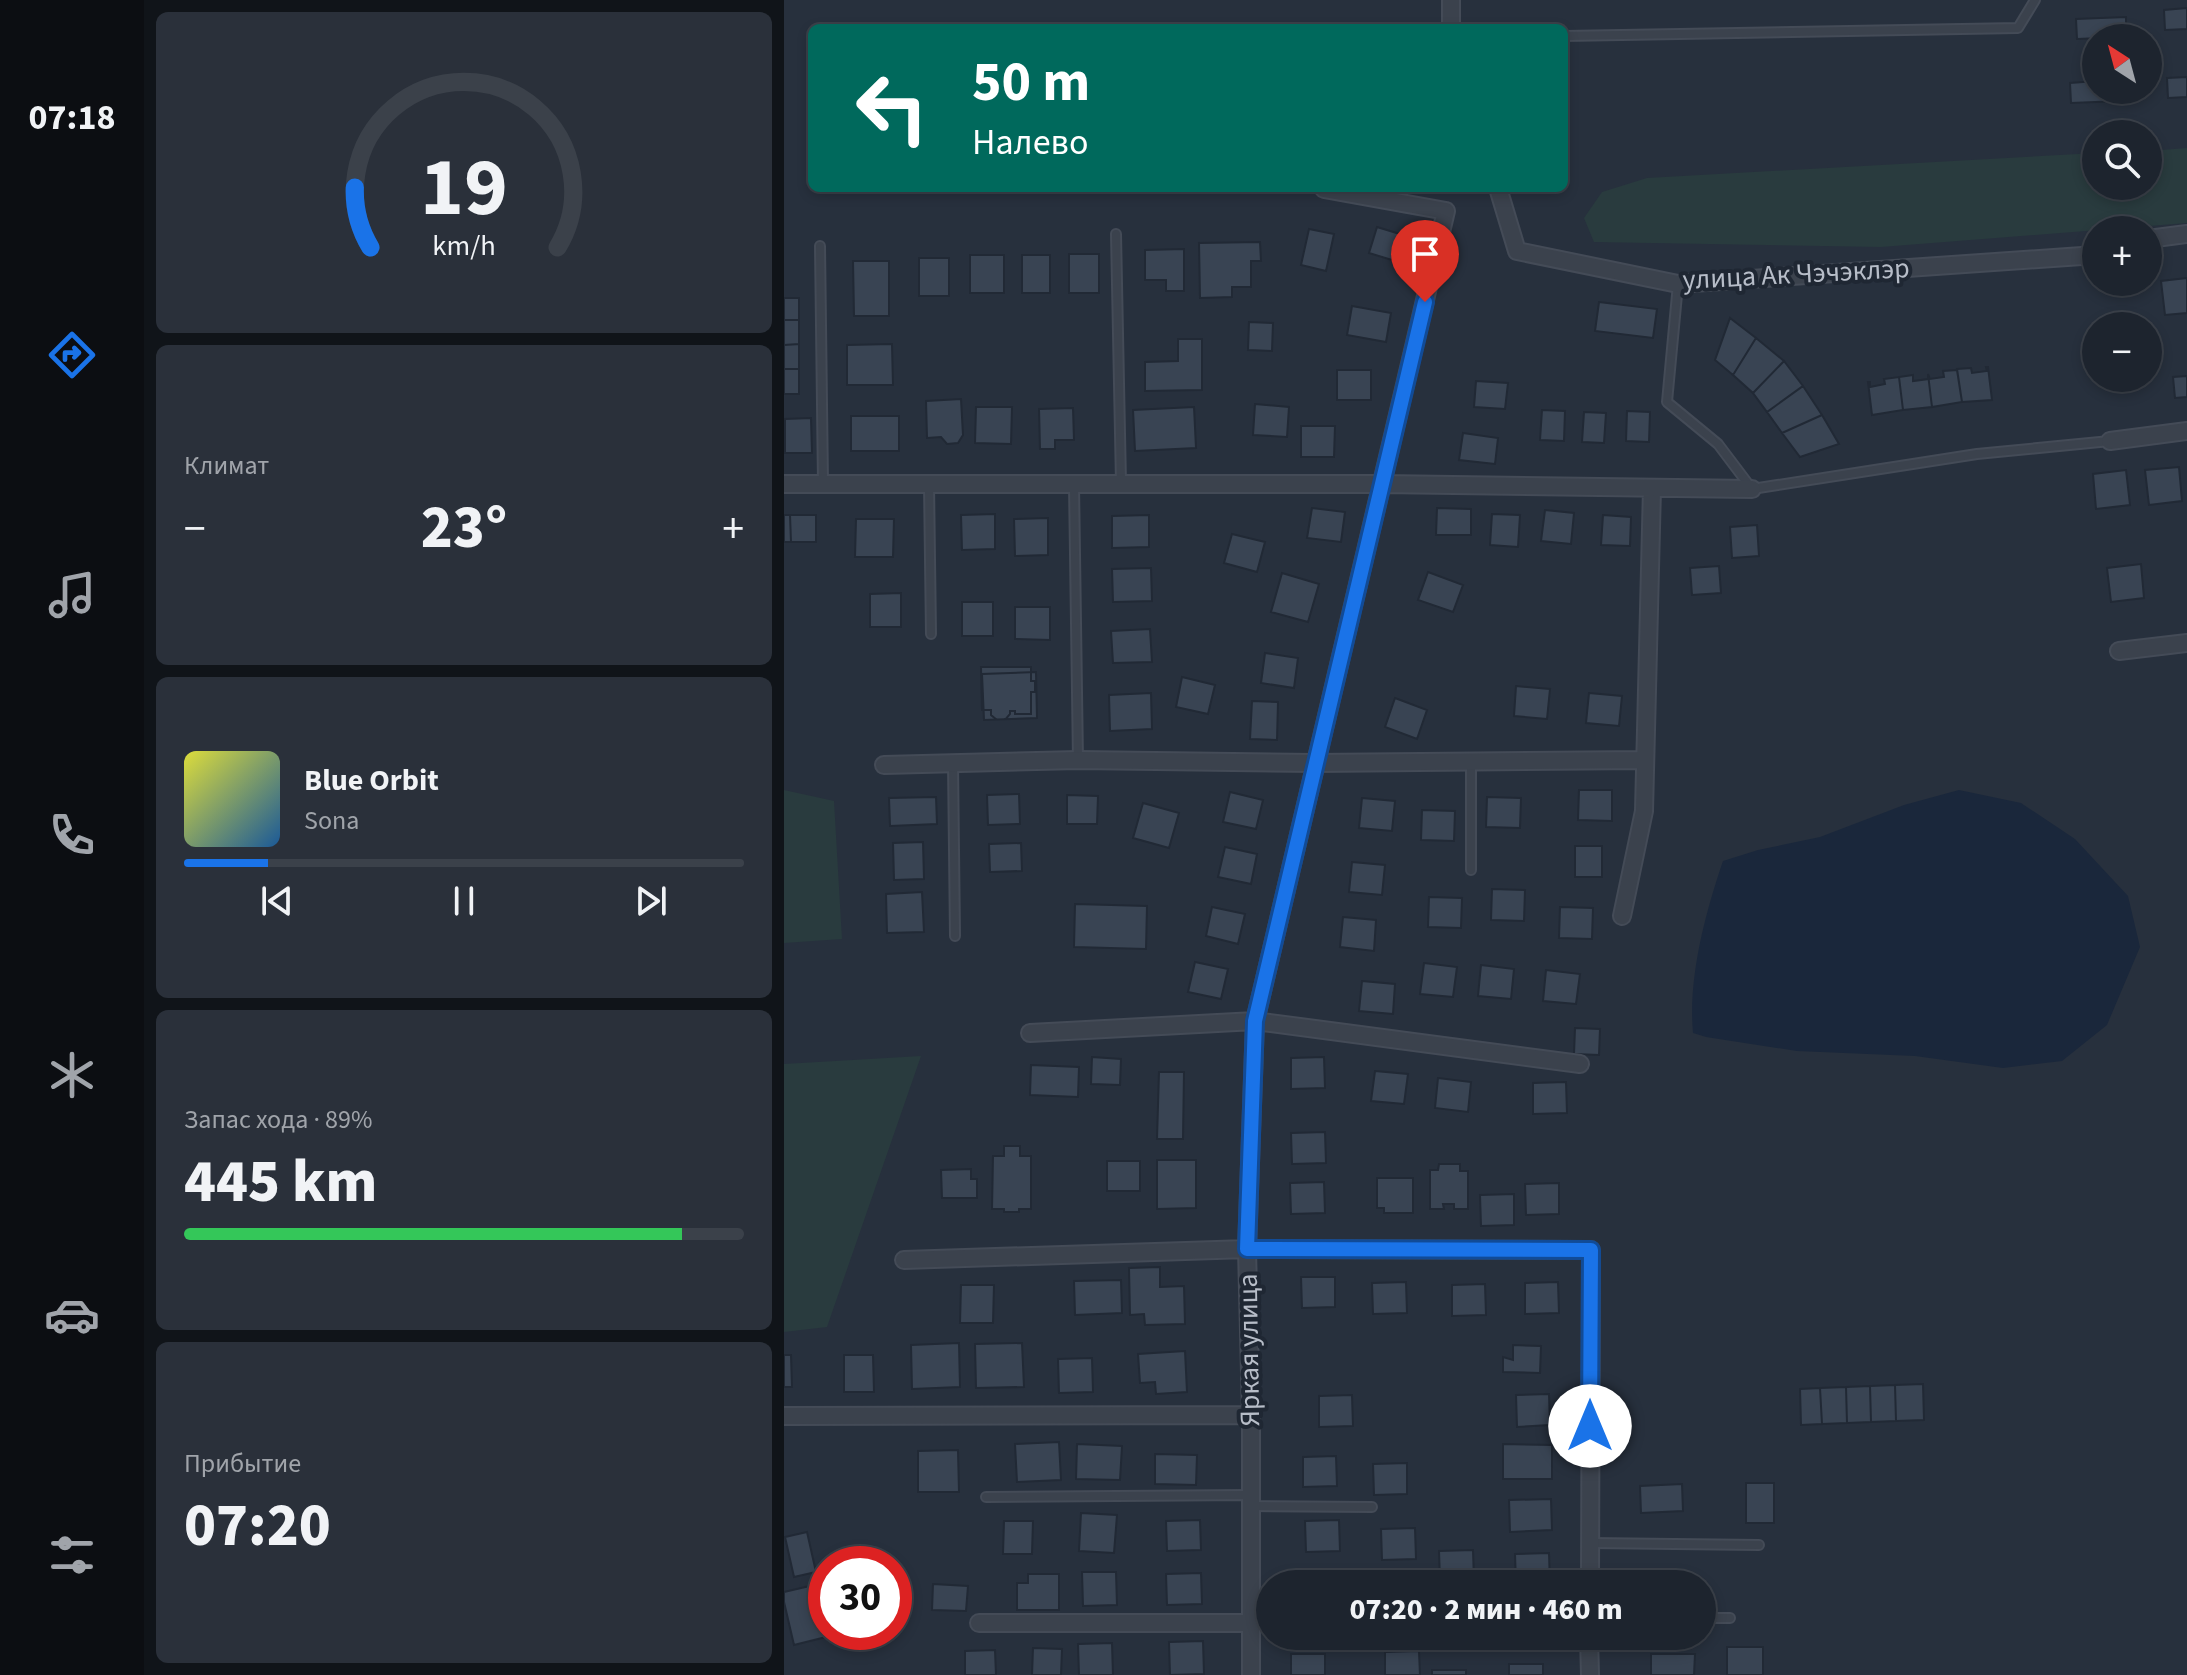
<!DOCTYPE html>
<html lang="ru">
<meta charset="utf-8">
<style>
body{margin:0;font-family:"Source Sans 3",sans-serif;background:#2a303a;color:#f1f3f6;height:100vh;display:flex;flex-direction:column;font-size:30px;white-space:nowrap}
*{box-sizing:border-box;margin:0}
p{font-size:26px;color:#a0a4aa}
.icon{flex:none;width:44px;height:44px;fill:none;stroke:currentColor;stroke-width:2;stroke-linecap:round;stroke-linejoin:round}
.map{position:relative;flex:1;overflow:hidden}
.drawer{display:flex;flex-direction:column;gap:12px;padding:12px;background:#101419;width:640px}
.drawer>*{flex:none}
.top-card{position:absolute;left:24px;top:24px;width:760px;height:168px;border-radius:12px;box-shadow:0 4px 12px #0003,0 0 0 2px #3b414a;background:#00695c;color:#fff;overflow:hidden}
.needle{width:52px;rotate:324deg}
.controls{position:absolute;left:1298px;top:24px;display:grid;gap:16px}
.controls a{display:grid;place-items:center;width:80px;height:80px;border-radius:50%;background:#1d242e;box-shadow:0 4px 12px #0003,0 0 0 2px #3b414a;font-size:40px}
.speed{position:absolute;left:24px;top:1546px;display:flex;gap:16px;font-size:40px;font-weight:700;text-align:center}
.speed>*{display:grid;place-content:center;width:104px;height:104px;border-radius:50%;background:#1d242e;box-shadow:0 4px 12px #0003,0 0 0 2px #3b414a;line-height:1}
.speed .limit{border:12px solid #d22;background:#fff;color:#111}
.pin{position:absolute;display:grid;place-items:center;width:68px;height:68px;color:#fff;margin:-82px -34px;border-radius:50% 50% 50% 0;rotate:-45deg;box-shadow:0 0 8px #0007}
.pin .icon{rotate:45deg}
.me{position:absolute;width:88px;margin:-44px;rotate:0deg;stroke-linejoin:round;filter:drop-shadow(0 0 6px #0008)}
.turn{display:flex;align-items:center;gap:28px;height:168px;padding:0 32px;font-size:36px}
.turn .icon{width:104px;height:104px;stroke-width:2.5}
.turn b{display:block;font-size:56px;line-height:68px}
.big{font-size:60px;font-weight:800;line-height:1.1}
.drawer .widget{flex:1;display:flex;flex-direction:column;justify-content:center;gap:12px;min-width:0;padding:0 28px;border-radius:12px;background:#2a303a}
.drawer .dial{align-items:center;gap:0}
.dial svg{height:208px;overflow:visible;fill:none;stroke:#3b414a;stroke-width:7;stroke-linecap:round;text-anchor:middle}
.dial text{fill:#f1f3f6;stroke:none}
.song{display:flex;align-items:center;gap:24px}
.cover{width:96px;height:96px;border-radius:12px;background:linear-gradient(135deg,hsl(60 70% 55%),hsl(210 70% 35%))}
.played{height:8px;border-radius:4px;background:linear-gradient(90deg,#1a73e8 15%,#3b414a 15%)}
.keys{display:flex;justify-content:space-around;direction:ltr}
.heat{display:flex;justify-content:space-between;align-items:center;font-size:44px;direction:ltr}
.charge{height:12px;border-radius:6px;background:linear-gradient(90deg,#34c759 89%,#3b414a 0)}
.trip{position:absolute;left:472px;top:1570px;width:460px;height:80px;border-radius:40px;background:#1d242e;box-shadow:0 4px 12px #0003,0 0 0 2px #3b414a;font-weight:800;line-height:80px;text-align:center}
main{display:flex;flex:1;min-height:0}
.tabs{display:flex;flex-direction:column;width:144px;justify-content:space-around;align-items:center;background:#0c0e12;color:#a0a4aa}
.tabs .icon{width:56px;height:56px}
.tabs .current{color:#1a73e8}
.tabs b{font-size:36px;color:#f1f3f6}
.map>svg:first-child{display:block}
.green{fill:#293b3e}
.water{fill:#1a273b}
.building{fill:#394453;stroke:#212935;stroke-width:2}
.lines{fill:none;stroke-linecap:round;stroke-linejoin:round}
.lane-casing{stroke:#444b57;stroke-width:12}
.street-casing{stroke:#444b57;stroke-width:20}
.lane{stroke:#3b424d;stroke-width:8}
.street{stroke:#3b424d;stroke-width:16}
.route-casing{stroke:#114b97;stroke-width:20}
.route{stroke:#1a73e8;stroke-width:14}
.labels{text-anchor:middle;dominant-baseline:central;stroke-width:8;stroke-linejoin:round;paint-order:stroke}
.street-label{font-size:28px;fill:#b7bdc8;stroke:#1f2733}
</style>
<main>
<nav class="tabs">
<b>07:18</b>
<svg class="icon current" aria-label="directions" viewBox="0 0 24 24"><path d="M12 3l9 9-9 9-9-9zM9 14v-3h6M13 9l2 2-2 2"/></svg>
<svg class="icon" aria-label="music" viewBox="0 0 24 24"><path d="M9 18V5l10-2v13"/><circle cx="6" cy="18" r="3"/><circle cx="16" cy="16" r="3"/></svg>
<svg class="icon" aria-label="phone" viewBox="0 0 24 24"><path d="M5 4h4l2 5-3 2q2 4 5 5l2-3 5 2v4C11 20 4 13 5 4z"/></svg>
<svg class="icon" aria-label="climate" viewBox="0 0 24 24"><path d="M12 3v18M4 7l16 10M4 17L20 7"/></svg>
<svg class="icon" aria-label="car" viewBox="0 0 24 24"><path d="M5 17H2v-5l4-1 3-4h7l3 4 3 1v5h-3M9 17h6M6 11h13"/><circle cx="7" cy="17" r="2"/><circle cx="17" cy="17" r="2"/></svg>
<svg class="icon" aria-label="filters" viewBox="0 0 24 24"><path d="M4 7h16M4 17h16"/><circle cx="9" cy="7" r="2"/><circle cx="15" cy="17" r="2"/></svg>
</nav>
<section class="drawer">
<div class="widget dial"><svg viewBox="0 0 100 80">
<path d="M14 69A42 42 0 1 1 86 69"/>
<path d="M14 69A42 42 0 0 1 8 46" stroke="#1a73e8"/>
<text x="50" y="56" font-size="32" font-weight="700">19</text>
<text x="50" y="72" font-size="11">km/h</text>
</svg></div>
<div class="widget"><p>Климат</p>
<div class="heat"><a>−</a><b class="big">23°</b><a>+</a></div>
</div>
<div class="widget">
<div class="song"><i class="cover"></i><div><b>Blue Orbit</b><p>Sona</p></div></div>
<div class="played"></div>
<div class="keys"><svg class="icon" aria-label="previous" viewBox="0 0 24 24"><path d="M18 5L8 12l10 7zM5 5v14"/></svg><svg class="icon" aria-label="pause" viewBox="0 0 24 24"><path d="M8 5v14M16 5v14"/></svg><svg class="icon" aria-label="next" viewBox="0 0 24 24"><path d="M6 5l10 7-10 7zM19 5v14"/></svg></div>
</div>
<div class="widget"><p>Запас хода · 89%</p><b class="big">445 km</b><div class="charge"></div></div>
<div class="widget"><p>Прибытие</p><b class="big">07:20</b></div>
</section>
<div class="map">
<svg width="1403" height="1675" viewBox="0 0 1403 1675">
<rect width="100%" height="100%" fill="#27303d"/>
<path class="green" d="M 1403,148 L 1403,223 L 1097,247 L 810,242 L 800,218 L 818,192 L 863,178 L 1312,153 L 1312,186 L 1364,186 L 1364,151 Z
M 0,790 L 50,801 L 58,939 L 0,943 Z
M 137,1056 L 43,1327 L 0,1332 L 0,1064 Z"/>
<path class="water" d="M 1175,790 L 1237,803 L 1291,839 L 1344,896 L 1356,947 L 1323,1025 L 1278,1061 L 1219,1068 L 1131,1056 L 1013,1051 L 922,1037 L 909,1033 C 904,978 921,914 939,861 L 974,850 L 1036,837 L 1120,805 Z"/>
<path class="building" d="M 1403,8 L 1403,29 L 1381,30 L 1380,10 Z
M 1342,17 L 1342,37 L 1293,39 L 1292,19 Z
M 1403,77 L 1403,97 L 1384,98 L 1383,78 Z
M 1312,81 L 1312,90 L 1336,90 L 1336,101 L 1287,103 L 1286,83 Z
M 593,227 L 629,238 L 621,264 L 585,253 Z
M 525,229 L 550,234 L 542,271 L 517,265 Z
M 476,242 L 477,261 L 467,261 L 467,287 L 448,287 L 448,297 L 416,298 L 415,243 Z
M 400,249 L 400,291 L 382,291 L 382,280 L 361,280 L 361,250 Z
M 285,254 L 315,254 L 315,293 L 285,293 Z
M 186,255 L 220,255 L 220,293 L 186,293 Z
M 238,255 L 266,255 L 266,293 L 238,293 Z
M 135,258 L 165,258 L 165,296 L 135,296 Z
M 69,261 L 105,261 L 105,316 L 70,316 Z
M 1403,278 L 1403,313 L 1381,315 L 1377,281 Z
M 0,298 L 15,298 L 15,320 L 0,320 Z
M 815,302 L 873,309 L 869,338 L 811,331 Z
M 568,306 L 607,313 L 602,342 L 563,335 Z
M 946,318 L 972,338 L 949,375 L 931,360 Z
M 0,320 L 15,320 L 15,344 L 0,345 Z
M 465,322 L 489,323 L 488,351 L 464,350 Z
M 972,338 L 1000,361 L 969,393 L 949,375 Z
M 394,339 L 418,339 L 418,390 L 361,391 L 361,362 L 394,361 Z
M 15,344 L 15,369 L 0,369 L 0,345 Z
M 108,344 L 109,385 L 63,385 L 63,345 Z
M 1000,361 L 1019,386 L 983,412 L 969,393 Z
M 1202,367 L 1204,367 L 1208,400 L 1178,402 L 1173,369 L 1187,368 L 1188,373 L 1203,371 Z
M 0,369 L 15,369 L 15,394 L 0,394 Z
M 553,370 L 587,370 L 587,400 L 553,400 Z
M 1173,370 L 1178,402 L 1148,407 L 1144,374 L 1146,379 L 1160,377 L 1159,371 Z
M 1144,374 L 1148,407 L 1119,410 L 1115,377 L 1129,375 L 1129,381 L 1144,379 Z
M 1403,376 L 1403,397 L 1391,398 L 1389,377 Z
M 1115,377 L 1119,410 L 1088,415 L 1084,382 L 1086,382 L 1086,387 L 1101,384 L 1100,379 Z
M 692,381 L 724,383 L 721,409 L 690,407 Z
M 1019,386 L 1038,415 L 998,433 L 983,412 Z
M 177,399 L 179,435 L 174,443 L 163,444 L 157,437 L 143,438 L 142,401 Z
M 471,404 L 505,407 L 503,437 L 469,435 Z
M 192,407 L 228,407 L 227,444 L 191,443 Z
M 410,407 L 412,448 L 351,451 L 349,410 Z
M 289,408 L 290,440 L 271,440 L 271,449 L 256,449 L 255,409 Z
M 758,410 L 781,411 L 780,441 L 756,440 Z
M 843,411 L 866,412 L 865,442 L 842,441 Z
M 800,412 L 822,413 L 820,443 L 798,442 Z
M 1038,415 L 1055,444 L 1016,457 L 998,433 Z
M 67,416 L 115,416 L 115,451 L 67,451 Z
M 27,418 L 28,453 L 1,453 L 1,419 Z
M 517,426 L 551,426 L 550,457 L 517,457 Z
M 679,433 L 714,438 L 711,464 L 675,460 Z
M 1395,467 L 1398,501 L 1365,505 L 1361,470 Z
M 1342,470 L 1346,505 L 1312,509 L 1309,474 Z
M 528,508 L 561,512 L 557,542 L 523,538 Z
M 653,508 L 687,509 L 687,535 L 652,535 Z
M 761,510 L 790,513 L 787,544 L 757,541 Z
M 211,514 L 211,549 L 178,550 L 177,515 Z
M 708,514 L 736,515 L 734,547 L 706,545 Z
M 0,515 L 6,515 L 7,542 L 0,542 Z
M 6,515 L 32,515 L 32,542 L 7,542 Z
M 365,515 L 365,547 L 328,548 L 328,516 Z
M 819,515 L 847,517 L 846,546 L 817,545 Z
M 264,518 L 264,555 L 231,556 L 230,519 Z
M 72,519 L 110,519 L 109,557 L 71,557 Z
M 973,525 L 975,556 L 948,558 L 946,527 Z
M 448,534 L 481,542 L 473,572 L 440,563 Z
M 1357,564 L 1360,598 L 1327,602 L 1323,568 Z
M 935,566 L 937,593 L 908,595 L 906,568 Z
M 367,568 L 368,601 L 329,602 L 328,569 Z
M 644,572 L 679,585 L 669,612 L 634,600 Z
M 498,573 L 535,584 L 524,622 L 487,612 Z
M 117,593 L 117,627 L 86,627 L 86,594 Z
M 178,602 L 209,602 L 209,636 L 178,636 Z
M 231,607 L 266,607 L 266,640 L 231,639 Z
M 366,629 L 368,662 L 329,663 L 327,631 Z
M 481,653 L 514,658 L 510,688 L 477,683 Z
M 197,667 L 247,667 L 247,681 L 251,681 L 251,692 L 247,692 L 247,714 L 231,714 L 231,711 L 226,711 L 226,714 L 221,720 L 213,720 L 207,715 L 207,710 L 198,710 Z
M 197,667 L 247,667 L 247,681 L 251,681 L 251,692 L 247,692 L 247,714 L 231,714 L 231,711 L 226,711 L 226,714 L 221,720 L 213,720 L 207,715 L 207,710 L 198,710 Z
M 252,672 L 253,718 L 200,720 L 198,674 Z
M 398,677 L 431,685 L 424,714 L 392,707 Z
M 732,686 L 766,689 L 763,719 L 730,716 Z
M 367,693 L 368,729 L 326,731 L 325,695 Z
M 805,693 L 838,696 L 835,726 L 802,723 Z
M 611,698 L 643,710 L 633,739 L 601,727 Z
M 468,701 L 494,702 L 493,740 L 466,739 Z
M 795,790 L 828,790 L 828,821 L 794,820 Z
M 446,792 L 479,800 L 472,829 L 439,822 Z
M 235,794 L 236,824 L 204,825 L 203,795 Z
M 283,795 L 314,796 L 313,824 L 283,824 Z
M 152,797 L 153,824 L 106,826 L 105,798 Z
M 703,797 L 737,798 L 736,828 L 702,827 Z
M 578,798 L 611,801 L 608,831 L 575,828 Z
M 359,803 L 395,813 L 385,848 L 349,838 Z
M 638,810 L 671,811 L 670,841 L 637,840 Z
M 139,842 L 140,879 L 110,880 L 109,843 Z
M 237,843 L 238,871 L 206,872 L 205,844 Z
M 791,846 L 818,846 L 818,877 L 791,877 Z
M 441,847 L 473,854 L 467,884 L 434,877 Z
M 568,862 L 601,865 L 598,895 L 565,892 Z
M 708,889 L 741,890 L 740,921 L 707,920 Z
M 138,892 L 140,932 L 103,933 L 102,894 Z
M 645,897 L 678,898 L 677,928 L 644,927 Z
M 291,904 L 363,906 L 362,949 L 290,947 Z
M 428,907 L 461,914 L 454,944 L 422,936 Z
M 776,907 L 809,908 L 808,939 L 775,938 Z
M 559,917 L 592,920 L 590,951 L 556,947 Z
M 411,962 L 444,969 L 437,999 L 404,992 Z
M 640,963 L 673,967 L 669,997 L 636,994 Z
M 697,965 L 730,969 L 727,999 L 694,996 Z
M 762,970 L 796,974 L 792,1004 L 759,1001 Z
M 578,981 L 611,984 L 609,1014 L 575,1011 Z
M 791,1028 L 816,1029 L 815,1055 L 790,1054 Z
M 308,1057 L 337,1059 L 336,1085 L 307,1084 Z
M 540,1057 L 541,1088 L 507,1089 L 507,1058 Z
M 247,1065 L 295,1067 L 294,1097 L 246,1095 Z
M 591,1071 L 624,1074 L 620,1104 L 587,1101 Z
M 375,1072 L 400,1072 L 399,1139 L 373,1139 Z
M 654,1078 L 687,1082 L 684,1112 L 651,1108 Z
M 782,1082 L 783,1113 L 749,1114 L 749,1083 Z
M 541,1132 L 542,1163 L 508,1164 L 507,1133 Z
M 220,1146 L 236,1146 L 236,1156 L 247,1156 L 247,1209 L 235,1209 L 235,1212 L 220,1212 L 220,1209 L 208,1209 L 209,1156 L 220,1156 Z
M 373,1160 L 412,1160 L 412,1208 L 373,1209 Z
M 323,1161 L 356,1161 L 356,1191 L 323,1191 Z
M 655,1164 L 676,1164 L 676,1171 L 684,1171 L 684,1209 L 670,1209 L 670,1204 L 659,1204 L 660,1209 L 646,1209 L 646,1170 L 654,1170 Z
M 187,1169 L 187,1179 L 193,1179 L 193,1198 L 158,1198 L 157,1170 Z
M 593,1178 L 629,1178 L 629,1213 L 600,1213 L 600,1208 L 593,1208 Z
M 540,1182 L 541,1213 L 507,1214 L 506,1183 Z
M 775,1183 L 775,1214 L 742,1215 L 741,1184 Z
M 730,1194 L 730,1225 L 697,1226 L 696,1195 Z
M 376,1267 L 376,1287 L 400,1286 L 401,1324 L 361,1325 L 360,1314 L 346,1315 L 345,1268 Z
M 517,1277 L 551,1277 L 551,1307 L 518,1308 Z
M 337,1280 L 338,1313 L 291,1315 L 290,1281 Z
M 622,1282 L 623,1313 L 589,1314 L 588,1283 Z
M 774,1282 L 775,1313 L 741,1314 L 741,1283 Z
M 701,1284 L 702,1315 L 668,1316 L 668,1285 Z
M 177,1285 L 210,1285 L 209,1323 L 176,1323 Z
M 175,1343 L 176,1387 L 128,1389 L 127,1345 Z
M 238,1343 L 240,1387 L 192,1388 L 191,1344 Z
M 729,1345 L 757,1346 L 756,1373 L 719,1372 L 719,1357 L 729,1360 Z
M 401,1351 L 403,1392 L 372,1394 L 371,1382 L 356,1383 L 354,1354 Z
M 0,1355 L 7,1355 L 8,1387 L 0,1387 Z
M 60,1355 L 89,1355 L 90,1392 L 60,1392 Z
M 308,1358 L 309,1392 L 275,1393 L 274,1359 Z
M 1139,1384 L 1140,1420 L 1112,1421 L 1111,1385 Z
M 1111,1385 L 1112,1421 L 1087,1422 L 1086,1386 Z
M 1086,1386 L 1087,1422 L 1063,1423 L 1062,1387 Z
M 1062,1387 L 1063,1423 L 1038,1424 L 1036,1388 Z
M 1036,1388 L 1038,1424 L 1017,1425 L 1016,1389 Z
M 765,1394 L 766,1425 L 733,1427 L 732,1395 Z
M 568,1395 L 569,1426 L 535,1427 L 535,1396 Z
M 275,1442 L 277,1480 L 233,1482 L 231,1444 Z
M 293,1444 L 338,1446 L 336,1480 L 292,1479 Z
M 719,1444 L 768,1445 L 768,1479 L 719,1479 Z
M 174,1450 L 175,1492 L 134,1492 L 134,1451 Z
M 371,1454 L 413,1455 L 412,1485 L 371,1484 Z
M 552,1456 L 553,1486 L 519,1487 L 519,1457 Z
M 623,1463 L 623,1494 L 590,1495 L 589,1464 Z
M 962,1483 L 990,1483 L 990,1523 L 962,1523 Z
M 898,1484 L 899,1511 L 857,1513 L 856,1486 Z
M 767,1499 L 768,1530 L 726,1532 L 725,1500 Z
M 297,1513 L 333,1515 L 330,1553 L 295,1551 Z
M 416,1520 L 417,1550 L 383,1551 L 382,1521 Z
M 555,1520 L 556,1551 L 522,1552 L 521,1521 Z
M 220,1521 L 249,1521 L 248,1554 L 219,1554 Z
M 631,1528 L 632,1559 L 598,1560 L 597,1529 Z
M 23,1532 L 32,1572 L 10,1577 L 1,1537 Z
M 689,1550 L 690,1580 L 656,1581 L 655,1551 Z
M 765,1553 L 766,1584 L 732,1584 L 731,1554 Z
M 298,1572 L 332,1572 L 333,1605 L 299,1606 Z
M 417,1573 L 418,1604 L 383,1605 L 382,1574 Z
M 244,1574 L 275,1574 L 275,1610 L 233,1610 L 233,1583 L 244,1583 Z
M 149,1584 L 184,1586 L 182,1611 L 148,1610 Z
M 30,1585 L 42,1637 L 10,1645 L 0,1602 L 0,1592 Z
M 419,1641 L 420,1674 L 386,1675 L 385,1642 Z
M 328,1643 L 329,1675 L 295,1675 L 294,1644 Z
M 943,1647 L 979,1647 L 979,1675 L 943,1675 Z
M 249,1648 L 278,1649 L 277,1675 L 248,1675 Z
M 211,1650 L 212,1675 L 181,1675 L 181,1651 Z
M 635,1651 L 636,1675 L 601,1675 L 601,1652 Z
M 507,1654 L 541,1654 L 541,1675 L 507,1675 Z
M 867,1654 L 911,1654 L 910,1675 L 867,1675 Z
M 725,1664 L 759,1664 L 759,1675 L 725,1675 Z
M 648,1670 L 682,1670 L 682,1675 L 648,1675 Z"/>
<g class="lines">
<g class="lane-casing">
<path id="lane" d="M 780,36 L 1234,28 L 1251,0
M 332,234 L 337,483
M 36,246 L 39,483
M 894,284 L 883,402 L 934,444 L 968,489 L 1193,454 L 1326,441
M 145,484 L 147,634
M 290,485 L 294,760
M 169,763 L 171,936
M 687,870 L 687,762
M 202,1497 L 467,1495
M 467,1506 L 588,1507
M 806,1543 L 975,1545
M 918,1618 L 946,1618
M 467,1623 L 486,1624"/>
</g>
<g class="street-casing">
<path id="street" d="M 667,28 L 667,0
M 714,188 L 733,251 L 894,284 L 1312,255
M 1364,239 L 1403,234
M 1326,441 L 1403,431
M 0,484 L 598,484 L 968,489
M 1335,651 L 1403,643
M 100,765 L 294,760 L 531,763 L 861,760
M 838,916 L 860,811 L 868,488
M 246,1033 L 471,1021 L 796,1064
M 120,1260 L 463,1249 L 807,1250 L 806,1584
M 0,1416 L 467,1415
M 195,1623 L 467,1623
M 805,1636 L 806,1675
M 467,1675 L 467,1415 L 463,1249 L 471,1021 L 662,211 L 540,189"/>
</g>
<use href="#lane" class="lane"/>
<use href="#street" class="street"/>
</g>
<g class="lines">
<g class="route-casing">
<path id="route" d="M 641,302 L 471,1021 L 463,1249 L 807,1250 L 806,1426"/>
</g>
<use href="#route" class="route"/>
</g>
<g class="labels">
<g class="street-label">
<text transform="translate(1012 274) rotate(-3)">улица Ак Чэчэклэр</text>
<text transform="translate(465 1350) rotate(-91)">Яркая улица</text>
</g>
</g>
</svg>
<div class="controls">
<a><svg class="needle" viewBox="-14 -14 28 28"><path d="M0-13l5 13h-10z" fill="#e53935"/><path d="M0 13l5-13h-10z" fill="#a0a4aa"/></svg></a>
<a><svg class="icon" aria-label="search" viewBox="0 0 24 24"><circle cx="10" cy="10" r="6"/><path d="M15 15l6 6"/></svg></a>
<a>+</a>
<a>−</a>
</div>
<div class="speed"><div class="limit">30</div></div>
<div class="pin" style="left:641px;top:302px;background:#d93025"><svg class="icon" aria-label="arrive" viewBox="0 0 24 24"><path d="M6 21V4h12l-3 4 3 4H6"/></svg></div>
<svg class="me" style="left:806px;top:1426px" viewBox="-20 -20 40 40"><circle r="19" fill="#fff"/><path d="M0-13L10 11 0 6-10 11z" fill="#1a73e8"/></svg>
<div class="trip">07:20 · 2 мин · 460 m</div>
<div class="top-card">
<div class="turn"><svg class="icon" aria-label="left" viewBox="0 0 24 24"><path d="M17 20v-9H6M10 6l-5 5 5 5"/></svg><div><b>50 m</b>Налево</div></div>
</div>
</div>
</main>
